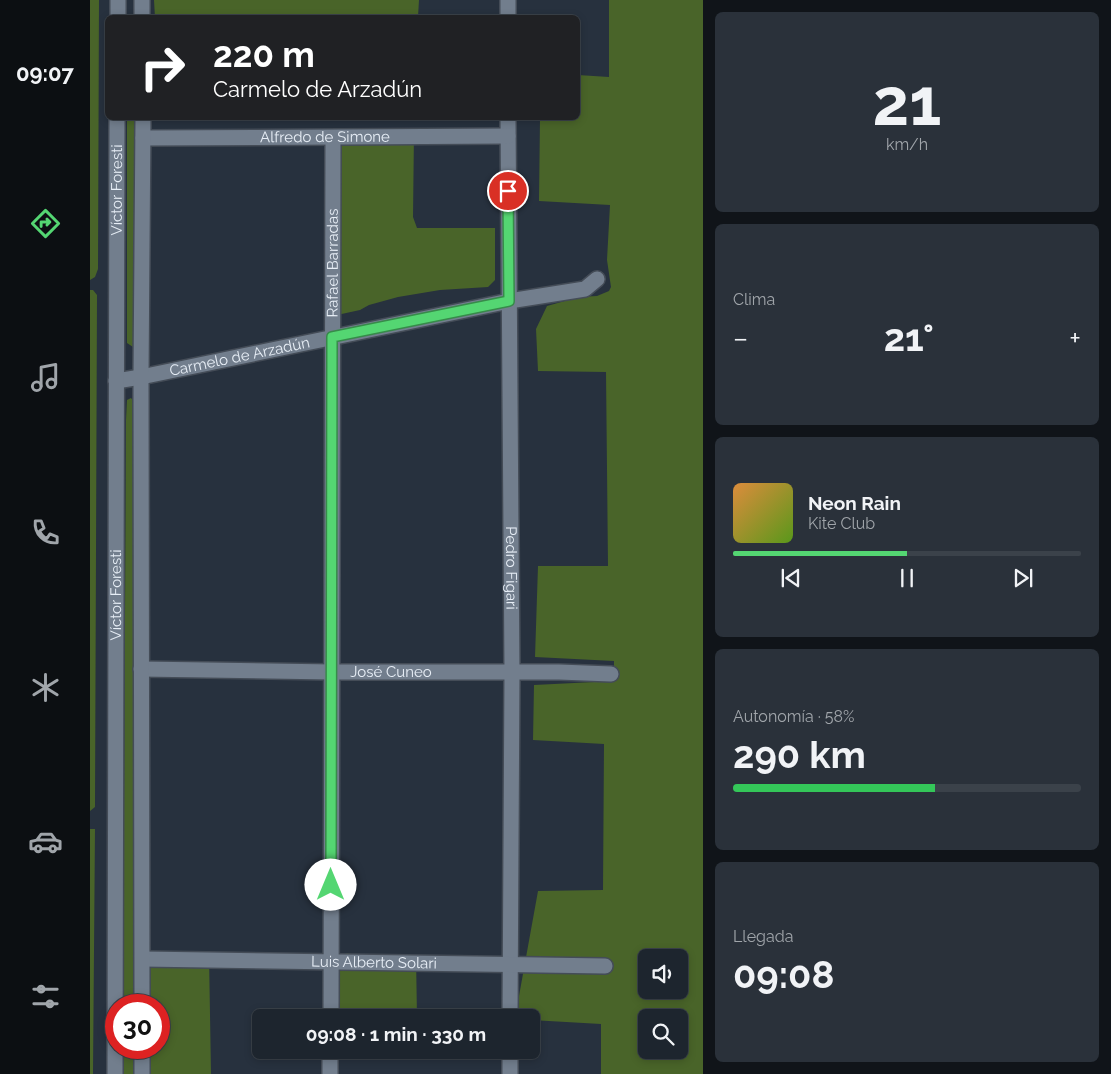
<!DOCTYPE html>
<html lang="es">
<meta charset="utf-8">
<style>
body{margin:0;font-family:Raleway,sans-serif;background:#2a313a;color:#f1f3f6;height:100vh;display:flex;flex-direction:column;font-size:19px;white-space:nowrap}
*{box-sizing:border-box;margin:0}
p{font-size:16px;color:#a0a5aa}
.icon{flex:none;width:28px;height:28px;fill:none;stroke:currentColor;stroke-width:2;stroke-linecap:round;stroke-linejoin:round}
.map{position:relative;flex:1;overflow:hidden}
.details{display:flex;flex-direction:column;gap:12px;padding:12px;background:#101419;width:408px}
.details>*{flex:none}
.guide{position:absolute;left:15px;top:15px;width:475px;height:105px;border-radius:8px;box-shadow:0 2px 8px #0003,0 0 0 1px #3b424a;background:#202124;color:#fff;overflow:hidden}
.tools{position:absolute;left:548px;top:949px;display:grid;gap:10px}
.tools a{display:grid;place-items:center;width:50px;height:50px;border-radius:8px;background:#1d252e;box-shadow:0 2px 8px #0003,0 0 0 1px #3b424a;font-size:25px}
.speed{position:absolute;left:15px;top:994px;display:flex;gap:10px;font-size:25px;font-weight:700;text-align:center}
.speed>*{display:grid;place-content:center;width:65px;height:65px;border-radius:50%;background:#1d252e;box-shadow:0 2px 8px #0003,0 0 0 1px #3b424a;line-height:1}
.speed .limit{border:8px solid #d22;background:#fff;color:#111}
.pin{position:absolute;display:grid;place-items:center;width:42px;height:42px;color:#fff;margin:-21px;border:2px solid #fff;border-radius:50%;box-shadow:0 1px 5px #0007}
.me{position:absolute;width:55px;margin:-28px;rotate:0deg;stroke-linejoin:round;filter:drop-shadow(0 0 4px #0008)}
.turn{display:flex;align-items:center;gap:18px;height:105px;padding:0 25px;font-size:22px}
.turn .icon{width:65px;height:65px;stroke-width:2.5}
.turn b{display:block;font-size:35px;line-height:42px}
.big{font-size:38px;font-weight:700;line-height:1.1}
.details .tile{flex:1;display:flex;flex-direction:column;justify-content:center;gap:8px;min-width:0;padding:0 18px;border-radius:8px;background:#2a313a}
.details .dial{align-items:center;gap:0}
.dial b{font-size:65px;line-height:1}
.song{display:flex;align-items:center;gap:15px}
.cover{width:60px;height:60px;border-radius:8px;background:linear-gradient(135deg,hsl(30 70% 55%),hsl(90 70% 35%))}
.played{height:5px;border-radius:2px;background:linear-gradient(90deg,#54d672 50%,#3b424a 50%)}
.keys{display:flex;justify-content:space-around;direction:ltr}
.heat{display:flex;justify-content:space-between;align-items:center;font-size:28px;direction:ltr}
.charge{height:8px;border-radius:4px;background:linear-gradient(90deg,#34c759 58%,#3b424a 0)}
.trip{position:absolute;left:162px;top:1009px;width:288px;height:50px;border-radius:8px;background:#1d252e;box-shadow:0 2px 8px #0003,0 0 0 1px #3b424a;font-weight:700;line-height:50px;text-align:center}
main{display:flex;flex:1;min-height:0}
.dock{display:flex;flex-direction:column;width:90px;justify-content:space-around;align-items:center;background:#0c0f12;color:#a0a5aa}
.dock .icon{width:35px;height:35px}
.dock .on{color:#54d672}
.dock b{font-size:22px;color:#f1f3f6}
.map>svg:first-child{display:block}
.green{fill:#496429;fill-rule:evenodd}
.lines{fill:none;stroke-linecap:round;stroke-linejoin:round}
.minor-casing{stroke:#444c57;stroke-width:18}
.minor{stroke:#727e8d;stroke-width:15}
.route-casing{stroke:#378b4a;stroke-width:12}
.route{stroke:#54d672;stroke-width:9}
.labels{text-anchor:middle;dominant-baseline:central;stroke-width:5;stroke-linejoin:round;paint-order:stroke}
.street-label{font-size:15px;fill:#e7eef6;stroke:#27313e}
</style>
<main>
<nav class="dock">
<b>09:07</b>
<svg class="icon on" aria-label="directions" viewBox="0 0 24 24"><path d="M12 3l9 9-9 9-9-9zM9 14v-3h6M13 9l2 2-2 2"/></svg>
<svg class="icon" aria-label="music" viewBox="0 0 24 24"><path d="M9 18V5l10-2v13"/><circle cx="6" cy="18" r="3"/><circle cx="16" cy="16" r="3"/></svg>
<svg class="icon" aria-label="phone" viewBox="0 0 24 24"><path d="M5 4h4l2 5-3 2q2 4 5 5l2-3 5 2v4C11 20 4 13 5 4z"/></svg>
<svg class="icon" aria-label="climate" viewBox="0 0 24 24"><path d="M12 3v18M4 7l16 10M4 17L20 7"/></svg>
<svg class="icon" aria-label="car" viewBox="0 0 24 24"><path d="M5 17H2v-5l4-1 3-4h7l3 4 3 1v5h-3M9 17h6M6 11h13"/><circle cx="7" cy="17" r="2"/><circle cx="17" cy="17" r="2"/></svg>
<svg class="icon" aria-label="filters" viewBox="0 0 24 24"><path d="M4 7h16M4 17h16"/><circle cx="9" cy="7" r="2"/><circle cx="15" cy="17" r="2"/></svg>
</nav>
<div class="map">
<svg width="614" height="1074" viewBox="0 0 614 1074">
<rect width="100%" height="100%" fill="#27313e"/>
<path class="green" d="M 0,0 L 9,0 L 8,269 L 5,277 L 0,280 Z
M 64,0 L 329,0 L 328,17 L 65,18 Z
M 519,0 L 613,0 L 613,1074 L 511,1074 L 511,1024 L 441,1020 L 441,1018 L 425,1018 L 448,891 L 513,890 L 514,744 L 443,740 L 444,685 L 524,681 L 524,661 L 445,657 L 448,566 L 518,566 L 516,372 L 448,371 L 446,329 L 457,306 L 489,297 L 507,296 L 519,291 L 521,287 L 517,260 L 520,205 L 449,201 L 450,118 L 488,118 L 488,75 L 519,77 ZM 556,958 L 589,958 L 589,990 L 556,990 ZM 556,1018 L 589,1018 L 589,1050 L 556,1050 Z
M 37,118 L 49,118 L 50,345 L 43,347 L 37,343 Z
M 263,128 L 274,131 L 324,132 L 323,217 L 327,228 L 405,228 L 405,280 L 398,287 L 350,290 L 308,297 L 279,305 L 270,310 L 247,315 L 247,136 L 251,130 Z
M 0,290 L 3,290 L 7,295 L 5,807 L 0,811 Z
M 41,398 L 45,403 L 46,1005 L 33,1005 L 36,420 L 37,400 Z
M 0,829 L 5,829 L 3,1074 L 0,1074 Z
M 57,953 L 119,954 L 121,1074 L 57,1074 L 57,1048 L 69,1048 L 69,1005 L 57,1005 Z
M 257,953 L 280,958 L 326,956 L 327,1017 L 245,1017 L 247,958 Z
M 33,1048 L 46,1048 L 46,1074 L 33,1074 Z"/>
<g class="lines">
<g class="minor-casing">
<g id="minor">
<path d="M 52,0 L 52,18"/>
<path d="M 28,18 L 28,0"/>
<path d="M 418,18 L 418,0"/>
<path id="s1" d="M 418,118 L 422,672 L 420,1018"/>
<path id="s2" d="M 53,138 L 418,136"/>
<path id="s3" d="M 26,381 L 51,377 L 419,301 L 495,289 L 507,279"/>
<path id="s4" d="M 51,669 L 242,672 L 469,672 L 521,674"/>
<path id="s5" d="M 53,959 L 515,966"/>
<path d="M 52,1005 L 51,377 L 53,118"/>
<path id="s6" d="M 241,1018 L 243,138"/>
<path id="s7" d="M 25,1074 L 27,118"/>
<path d="M 52,1074 L 52,1048"/>
<path d="M 240,1074 L 240,1050"/>
<path d="M 420,1074 L 420,1050"/>
</g>
</g>
<use href="#minor" class="minor"/>
</g>
<g class="lines">
<g class="route-casing">
<path id="route" d="M 241,885 L 242,337 L 419,301 L 418,191"/>
</g>
<use href="#route" class="route"/>
</g>
<g class="labels">
<g class="street-label">
<text stroke="none"><textPath href="#s2" startOffset="182">Alfredo de Simone</textPath></text>
<text stroke="none"><textPath href="#s7" startOffset="884">Víctor Foresti</textPath></text>
<text stroke="none"><textPath href="#s6" startOffset="755">Rafael Barradas</textPath></text>
<text stroke="none"><textPath href="#s3" startOffset="126">Carmelo de Arzadún</textPath></text>
<text stroke="none"><textPath href="#s1" startOffset="450">Pedro Figari</textPath></text>
<text stroke="none"><textPath href="#s7" startOffset="479">Víctor Foresti</textPath></text>
<text stroke="none"><textPath href="#s4" startOffset="250">José Cuneo</textPath></text>
<text stroke="none"><textPath href="#s5" startOffset="231">Luis Alberto Solari</textPath></text>
</g>
</g>
</svg>
<div class="tools">
<a><svg class="icon" aria-label="sound" viewBox="0 0 24 24"><path d="M4 9h4l5-4v14l-5-4H4zM17 9q2 3 0 6"/></svg></a>
<a><svg class="icon" aria-label="search" viewBox="0 0 24 24"><circle cx="10" cy="10" r="6"/><path d="M15 15l6 6"/></svg></a>
</div>
<div class="speed"><div class="limit">30</div></div>
<div class="pin" style="left:418px;top:191px;background:#d93025"><svg class="icon" aria-label="arrive" viewBox="0 0 24 24"><path d="M6 21V4h12l-3 4 3 4H6"/></svg></div>
<svg class="me" style="left:241px;top:885px" viewBox="-20 -20 40 40"><circle r="19" fill="#fff"/><path d="M0-13L10 11 0 6-10 11z" fill="#54d672"/></svg>
<div class="trip">09:08 · 1 min · 330 m</div>
<div class="guide">
<div class="turn"><svg class="icon" aria-label="right" viewBox="0 0 24 24"><path d="M7 20v-9h11M14 6l5 5-5 5"/></svg><div><b>220 m</b>Carmelo de Arzadún</div></div>
</div>
</div>
<section class="details">
<div class="tile dial"><b>21</b><p>km/h</p></div>
<div class="tile"><p>Clima</p>
<div class="heat"><a>−</a><b class="big">21°</b><a>+</a></div>
</div>
<div class="tile">
<div class="song"><i class="cover"></i><div><b>Neon Rain</b><p>Kite Club</p></div></div>
<div class="played"></div>
<div class="keys"><svg class="icon" aria-label="previous" viewBox="0 0 24 24"><path d="M18 5L8 12l10 7zM5 5v14"/></svg><svg class="icon" aria-label="pause" viewBox="0 0 24 24"><path d="M8 5v14M16 5v14"/></svg><svg class="icon" aria-label="next" viewBox="0 0 24 24"><path d="M6 5l10 7-10 7zM19 5v14"/></svg></div>
</div>
<div class="tile"><p>Autonomía · 58%</p><b class="big">290 km</b><div class="charge"></div></div>
<div class="tile"><p>Llegada</p><b class="big">09:08</b></div>
</section>
</main>
